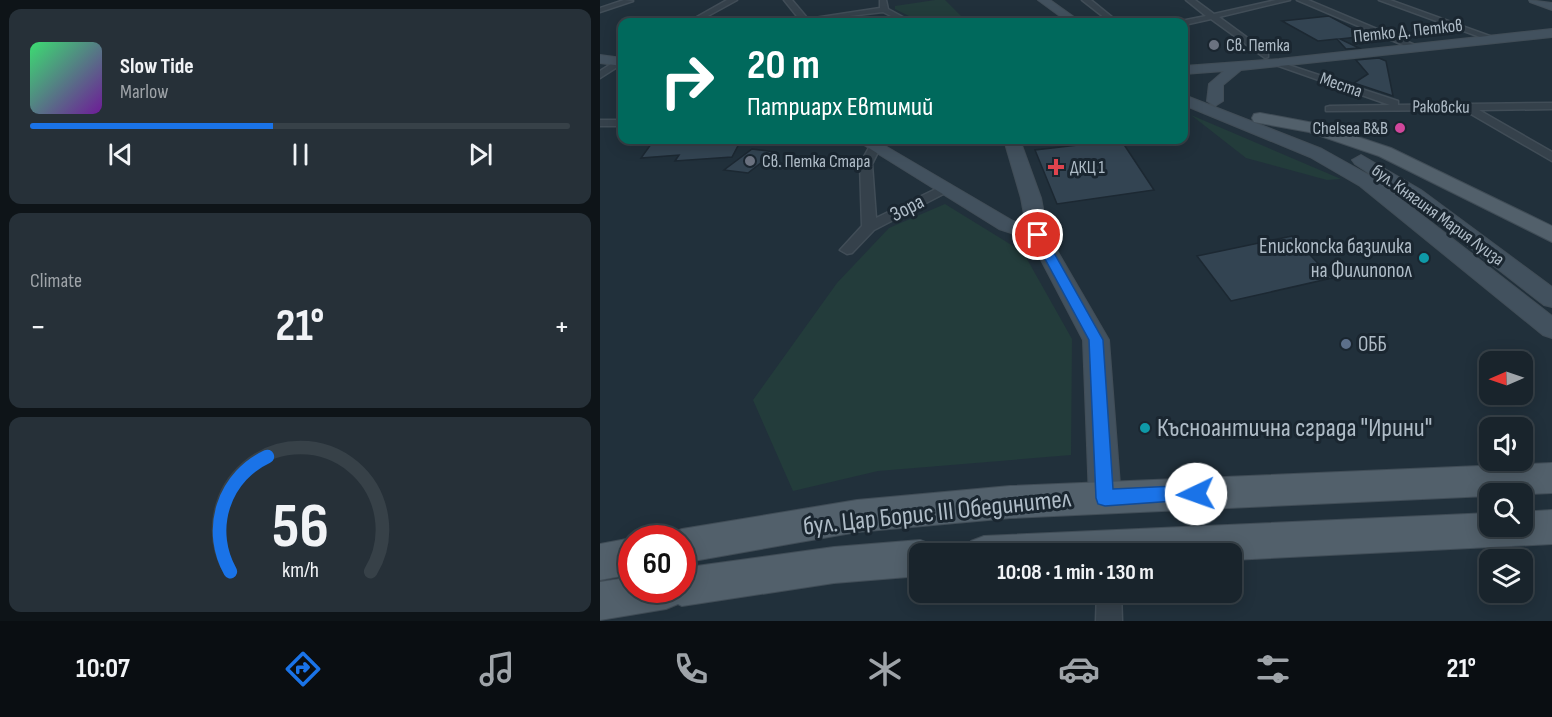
<!DOCTYPE html>
<meta charset="utf-8">
<style>
body{margin:0;font-family:"Sofia Sans Condensed",sans-serif;background:#263038;color:#f1f3f6;height:100vh;display:flex;flex-direction:column;font-size:22px;white-space:nowrap}
*{box-sizing:border-box;margin:0}
p{font-size:20px;color:#9fa4a9}
.icon{flex:none;width:33px;height:33px;fill:none;stroke:currentColor;stroke-width:2;stroke-linecap:round;stroke-linejoin:round}
.map{position:relative;flex:1;overflow:hidden}
.drawer{display:flex;flex-direction:column;gap:9px;padding:9px;background:#0e1418;width:600px}
.drawer>*{flex:none}
.banner{position:absolute;left:18px;top:18px;width:570px;height:126px;border-radius:12px;box-shadow:0 3px 15px #0003,0 0 0 2px #374148;background:#00695c;color:#fff;overflow:hidden}
.needle{width:39px;rotate:268deg}
.tools{position:absolute;left:879px;top:351px;display:grid;gap:12px}
.tools a{display:grid;place-items:center;width:54px;height:54px;border-radius:12px;background:#19242c;box-shadow:0 3px 15px #0003,0 0 0 2px #374148;font-size:30px}
.speed{position:absolute;left:18px;top:525px;display:flex;gap:12px;font-size:30px;font-weight:700;text-align:center}
.speed>*{display:grid;place-content:center;width:78px;height:78px;border-radius:50%;background:#19242c;box-shadow:0 3px 15px #0003,0 0 0 2px #374148;line-height:1}
.speed .limit{border:9px solid #d22;background:#fff;color:#111}
.pin{position:absolute;display:grid;place-items:center;width:51px;height:51px;color:#fff;margin:-26px;border:3px solid #fff;border-radius:50%;box-shadow:0 2px 6px #0007}
.me{position:absolute;width:66px;margin:-33px;rotate:267deg;stroke-linejoin:round;filter:drop-shadow(0 0 4px #0008)}
.turn{display:flex;align-items:center;gap:21px;height:126px;padding:0 30px;font-size:27px}
.turn .icon{width:78px;height:78px;stroke-width:2.5}
.turn b{display:block;font-size:42px;line-height:51px}
.big{font-size:45px;font-weight:700;line-height:1.1}
.drawer .widget{flex:1;display:flex;flex-direction:column;justify-content:center;gap:9px;min-width:0;padding:0 21px;border-radius:12px;background:#263038}
.drawer .dial{align-items:center;gap:0}
.dial svg{height:156px;overflow:visible;fill:none;stroke:#374148;stroke-width:7;stroke-linecap:round;text-anchor:middle}
.dial text{fill:#f1f3f6;stroke:none}
.song{display:flex;align-items:center;gap:18px}
.cover{width:72px;height:72px;border-radius:9px;background:linear-gradient(135deg,hsl(140 70% 55%),hsl(280 70% 35%))}
.played{height:6px;border-radius:3px;background:linear-gradient(90deg,#1a73e8 45%,#374148 45%)}
.keys{display:flex;justify-content:space-around;direction:ltr}
.heat{display:flex;justify-content:space-between;align-items:center;font-size:33px;direction:ltr}
.trip{position:absolute;left:309px;top:543px;width:333px;height:60px;border-radius:12px;background:#19242c;box-shadow:0 3px 15px #0003,0 0 0 2px #374148;font-weight:700;line-height:60px;text-align:center}
.menu{display:flex;height:96px;justify-content:space-around;align-items:center;background:#0a0e12;color:#9fa4a9}
.menu .icon{width:42px;height:42px}
.menu .selected{color:#1a73e8}
.menu b{font-size:27px;color:#f1f3f6}
main{display:flex;flex:1;min-height:0}
.map>svg:first-child{display:block}
.green{fill:#233c3b}
.building{fill:#334452;stroke:#1c2832;stroke-width:1.5}
.lines{fill:none;stroke-linecap:round;stroke-linejoin:round}
.street-casing{stroke:#414d57;stroke-width:3}
.secondary-casing{stroke:#414d57;stroke-width:2}
.primary-casing{stroke:#414d57;stroke-width:2}
.street{fill:#35414b;fill-rule:evenodd}
.secondary{fill:#42515e;fill-rule:evenodd}
.primary{fill:#52606b;fill-rule:evenodd}
.route{fill:#1a73e8;stroke:#114b97;stroke-width:1.5}
.worship-dot{fill:#6b7280;stroke:#1a2630;stroke-width:2}
.hotel-dot{fill:#d1479c;stroke:#1a2630;stroke-width:2}
.health-dot{fill:#e0444e;stroke:#1a2630;stroke-width:2}
.culture-dot{fill:#0f9aa8;stroke:#1a2630;stroke-width:2}
.service-dot{fill:#5c6f8a;stroke:#1a2630;stroke-width:2}
.labels{text-anchor:middle;dominant-baseline:central;stroke-width:6;stroke-linejoin:round;paint-order:stroke}
.far-street-label{font-size:18px;fill:#afbcc7;stroke:#1a2630}
.far-poi-label{font-size:18px;fill:#afbcc7;stroke:#1a2630;text-anchor:start}
.street-label{font-size:21px;fill:#afbcc7;stroke:#1a2630}
.poi-label{font-size:21px;fill:#afbcc7;stroke:#1a2630;text-anchor:end}
.near-poi-label{font-size:26px;fill:#afbcc7;stroke:#1a2630;text-anchor:start}
.near-street-label{font-size:26px;fill:#afbcc7;stroke:#1a2630}
</style>
<main>
<section class="drawer">
<div class="widget">
<div class="song"><i class="cover"></i><div><b>Slow Tide</b><p>Marlow</p></div></div>
<div class="played"></div>
<div class="keys"><svg class="icon" aria-label="previous" viewBox="0 0 24 24"><path d="M18 5L8 12l10 7zM5 5v14"/></svg><svg class="icon" aria-label="pause" viewBox="0 0 24 24"><path d="M8 5v14M16 5v14"/></svg><svg class="icon" aria-label="next" viewBox="0 0 24 24"><path d="M6 5l10 7-10 7zM19 5v14"/></svg></div>
</div>
<div class="widget"><p>Climate</p>
<div class="heat"><a>−</a><b class="big">21°</b><a>+</a></div>
</div>
<div class="widget dial"><svg viewBox="0 0 100 80">
<path d="M14 69A42 42 0 1 1 86 69"/>
<path d="M14 69A42 42 0 0 1 33 10" stroke="#1a73e8"/>
<text x="50" y="56" font-size="32" font-weight="700">56</text>
<text x="50" y="72" font-size="11">km/h</text>
</svg></div>
</section>
<div class="map">
<svg width="952" height="621" viewBox="0 0 952 621">
<rect width="100%" height="100%" fill="#21303b"/>
<path class="green" d="M 335,0 L 345,0 L 364,19 L 321,22 L 295,9 L 295,6 Z
M 591,115 L 741,179 L 727,180 L 646,158 Z
M 345,204 L 423,252 L 472,339 L 471,455 L 278,471 L 193,491 L 153,400 L 237,283 L 289,228 Z"/>
<path class="building" d="M 729,16 L 767,36 L 740,39 L 759,48 L 746,49 L 737,39 L 718,41 L 682,21 Z
M 779,58 L 786,61 L 793,96 L 754,83 L 768,74 L 756,60 Z
M 54,140 L 141,140 L 132,157 L 75,161 L 79,155 L 41,158 Z
M 521,140 L 554,190 L 457,204 L 435,150 Z
M 152,149 L 175,152 L 148,173 L 124,170 Z
M 692,236 L 732,278 L 631,301 L 597,256 Z"/>
<g class="lines">
<g class="street-casing">
<path id="street" d="M 24,0 L 33,1 L 0,12 L 0,8 Z
M 127,0 L 137,0 L 97,22 L 88,22 Z
M 184,0 L 192,0 L 208,19 L 280,8 L 280,0 L 286,0 L 288,9 L 312,22 L 303,22 L 283,12 L 199,22 L 200,20 Z
M 482,0 L 491,0 L 518,22 L 510,22 Z
M 586,0 L 595,0 L 614,14 L 676,0 L 690,0 L 619,17 L 668,53 L 668,57 L 665,58 L 611,19 L 584,25 L 581,21 L 606,16 Z
M 697,0 L 708,0 L 822,48 L 815,50 Z
M 779,0 L 790,0 L 898,39 L 891,41 Z
M 22,57 L 22,64 L 0,78 L 0,71 Z
M 676,61 L 798,101 L 798,105 L 952,103 L 952,109 L 879,110 L 952,152 L 952,161 L 864,110 L 726,111 L 726,107 L 730,106 L 790,105 L 676,65 Z
M 0,120 L 22,120 L 22,126 L 0,126 Z
M 406,140 L 431,140 C 426,145 414,145 407,143 Z
M 271,144 L 281,146 L 272,164 L 276,218 L 340,187 L 350,187 L 351,190 L 274,230 L 252,253 L 247,254 L 240,250 L 262,226 L 260,164 Z
M 497,592 L 521,592 L 522,621 L 496,621 Z"/>
</g>
<g class="secondary-casing">
<path id="secondary" d="M 438,0 L 450,0 L 481,22 L 468,22 Z
M 929,0 L 952,3 L 952,10 L 930,2 Z
M 952,29 L 952,37 L 641,70 L 623,85 L 623,101 L 615,106 L 607,101 L 609,84 L 624,71 L 584,74 L 584,66 L 679,59 Z
M 0,55 L 22,58 L 22,66 L 0,63 Z
M 584,95 L 722,149 L 774,178 L 952,316 L 952,338 L 943,335 L 760,186 L 710,157 L 584,105 Z
M 256,140 L 275,140 L 413,221 L 426,225 L 421,198 L 404,140 L 420,140 L 441,198 L 448,235 L 509,340 L 521,498 L 516,508 L 505,513 L 494,508 L 489,498 L 483,340 L 430,239 L 399,229 Z
M 761,155 L 821,190 L 952,287 L 952,307 L 944,305 L 807,198 L 755,164 L 752,160 Z"/>
</g>
<g class="primary-casing">
<path id="primary" d="M 660,113 L 719,124 L 791,148 L 952,226 L 952,242 L 779,156 L 709,132 L 654,122 L 652,118 L 654,114 Z
M 952,463 L 952,493 L 410,518 L 257,532 L 82,563 L 82,538 L 67,538 L 69,534 L 82,529 L 257,500 L 410,486 Z
M 952,510 L 952,544 L 632,560 L 632,554 L 366,554 L 371,541 L 384,536 L 890,513 L 890,526 L 922,526 L 922,512 Z
M 32,538 L 32,574 L 0,580 L 0,544 Z
M 320,540 L 333,545 L 336,554 L 320,554 L 320,576 L 234,583 L 82,606 L 78,604 L 66,609 L 0,620 L 0,582 L 32,577 L 32,590 L 82,590 L 82,568 L 234,547 Z"/>
</g>
<use href="#street" class="street"/>
<use href="#secondary" class="secondary"/>
<use href="#primary" class="primary"/>
</g>
<path class="route" d="M 438,231 L 444,235 L 503,340 L 513,489 L 596,485 L 602,488 L 605,494 L 602,499 L 505,506 L 498,504 L 496,498 L 489,340 L 432,235 Z"/>
<g class="worship-dot">
<circle cx="614" cy="45" r="6"/>
<circle cx="150" cy="161" r="6"/>
</g>
<circle class="hotel-dot" cx="800" cy="128" r="6"/>
<path class="health-dot" d="M453 158h6v6h6v6h-6v6h-6v-6h-6v-6h6z"/>
<g class="culture-dot">
<circle cx="824" cy="258" r="6"/>
<circle cx="545" cy="428" r="6"/>
</g>
<circle class="service-dot" cx="746" cy="344" r="6"/>
<g class="labels">
<g class="far-street-label">
<text transform="translate(808 31) rotate(-6)">Петко Д. Петков</text>
<text transform="translate(741 85) rotate(19)">Места</text>
<text transform="translate(841 107) rotate(1)">Раковски</text>
<text transform="translate(838 215) rotate(36)">бул. Княгиня Мария Луиза</text>
</g>
<g class="far-poi-label">
<text x="626" y="45">Св. Петка</text>
<text x="788" y="128" text-anchor="end">Chelsea B&amp;B</text>
<text x="162" y="161">Св. Петка Стара</text>
<text x="470" y="167">ДКЦ 1</text>
</g>
<g class="street-label">
<text transform="translate(307 208) rotate(-27)">Зора</text>
</g>
<g class="poi-label">
<text x="812" y="246">Епископска базилика<tspan x="812" dy="24">на Филипопол</tspan></text>
<text x="758" y="344" text-anchor="start">ОББ</text>
</g>
<g class="near-poi-label">
<text x="557" y="428">Късноантична сграда "Ирини"</text>
</g>
<g class="near-street-label">
<text transform="translate(337 513) rotate(-6)">бул. Цар Борис III Обединител</text>
</g>
</g>
</svg>
<div class="tools">
<a><svg class="needle" viewBox="-14 -14 28 28"><path d="M0-13l5 13h-10z" fill="#e53935"/><path d="M0 13l5-13h-10z" fill="#9fa4a9"/></svg></a>
<a><svg class="icon" aria-label="sound" viewBox="0 0 24 24"><path d="M4 9h4l5-4v14l-5-4H4zM17 9q2 3 0 6"/></svg></a>
<a><svg class="icon" aria-label="search" viewBox="0 0 24 24"><circle cx="10" cy="10" r="6"/><path d="M15 15l6 6"/></svg></a>
<a><svg class="icon" aria-label="layers" viewBox="0 0 24 24"><path d="M12 4l9 5-9 5-9-5zM3 14l9 5 9-5"/></svg></a>
</div>
<div class="speed"><div class="limit">60</div></div>
<div class="pin" style="left:438px;top:235px;background:#d93025"><svg class="icon" aria-label="arrive" viewBox="0 0 24 24"><path d="M6 21V4h12l-3 4 3 4H6"/></svg></div>
<svg class="me" style="left:596px;top:494px" viewBox="-20 -20 40 40"><circle r="19" fill="#fff"/><path d="M0-13L10 11 0 6-10 11z" fill="#1a73e8"/></svg>
<div class="trip">10:08 · 1 min · 130 m</div>
<div class="banner">
<div class="turn"><svg class="icon" aria-label="right" viewBox="0 0 24 24"><path d="M7 20v-9h11M14 6l5 5-5 5"/></svg><div><b>20 m</b>Патриарх Евтимий</div></div>
</div>
</div>
</main>
<nav class="menu">
<b>10:07</b>
<svg class="icon selected" aria-label="directions" viewBox="0 0 24 24"><path d="M12 3l9 9-9 9-9-9zM9 14v-3h6M13 9l2 2-2 2"/></svg>
<svg class="icon" aria-label="music" viewBox="0 0 24 24"><path d="M9 18V5l10-2v13"/><circle cx="6" cy="18" r="3"/><circle cx="16" cy="16" r="3"/></svg>
<svg class="icon" aria-label="phone" viewBox="0 0 24 24"><path d="M5 4h4l2 5-3 2q2 4 5 5l2-3 5 2v4C11 20 4 13 5 4z"/></svg>
<svg class="icon" aria-label="climate" viewBox="0 0 24 24"><path d="M12 3v18M4 7l16 10M4 17L20 7"/></svg>
<svg class="icon" aria-label="car" viewBox="0 0 24 24"><path d="M5 17H2v-5l4-1 3-4h7l3 4 3 1v5h-3M9 17h6M6 11h13"/><circle cx="7" cy="17" r="2"/><circle cx="17" cy="17" r="2"/></svg>
<svg class="icon" aria-label="filters" viewBox="0 0 24 24"><path d="M4 7h16M4 17h16"/><circle cx="9" cy="7" r="2"/><circle cx="15" cy="17" r="2"/></svg>
<b>21°</b>
</nav>
